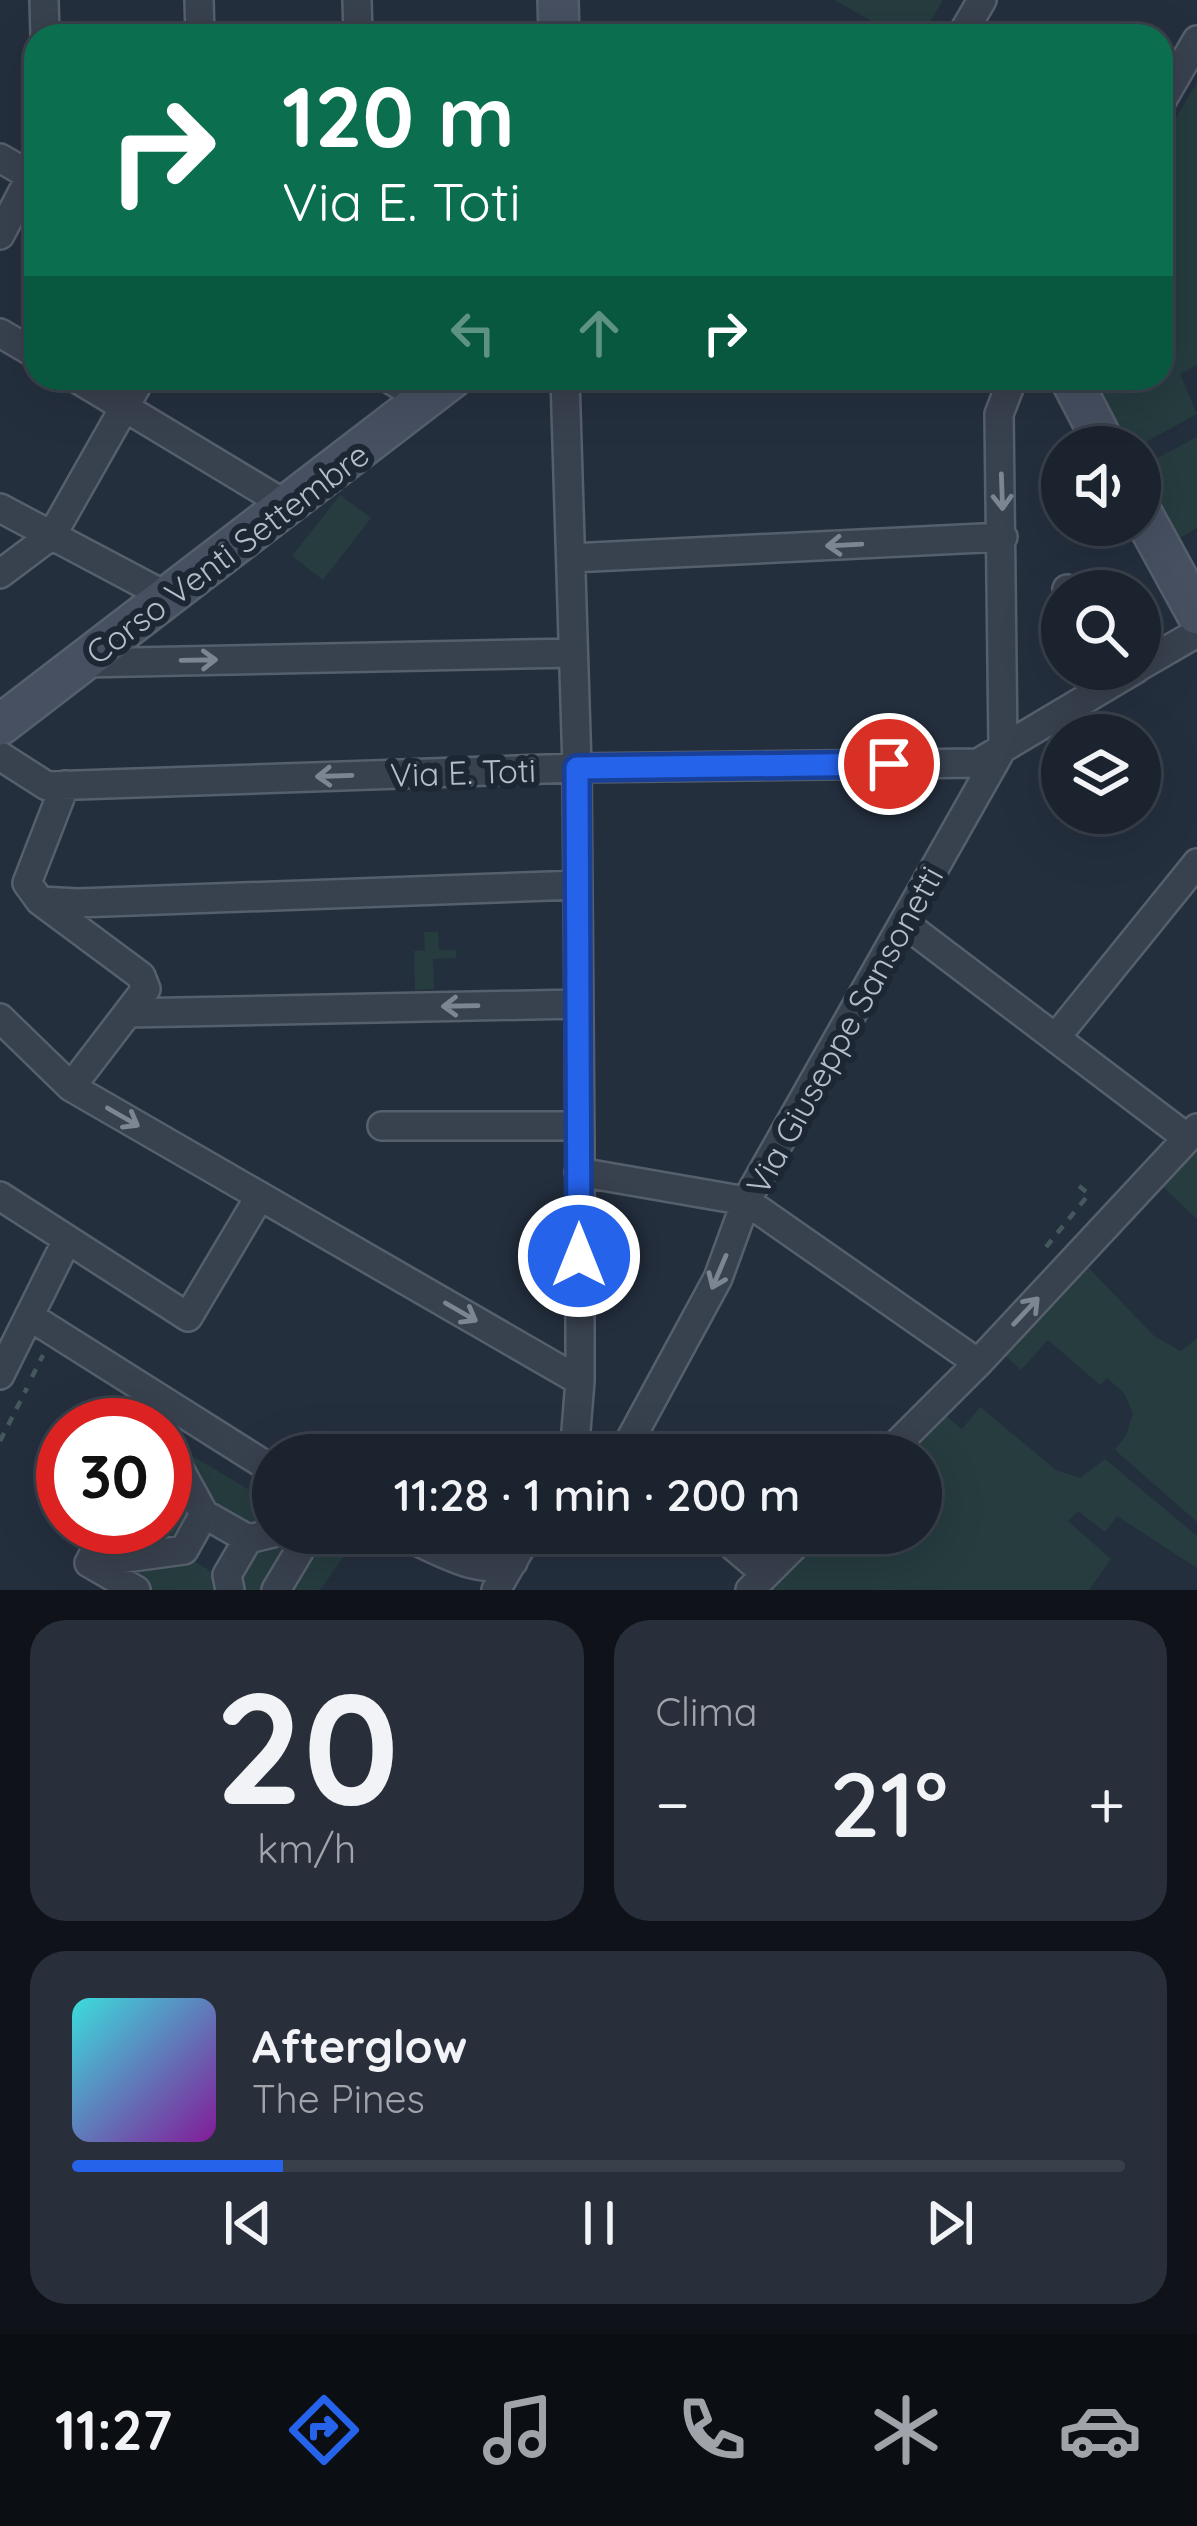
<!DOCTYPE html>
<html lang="it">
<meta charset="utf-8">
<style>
body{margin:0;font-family:Quicksand,sans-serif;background:#282f3a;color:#f1f3f6;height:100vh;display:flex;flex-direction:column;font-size:45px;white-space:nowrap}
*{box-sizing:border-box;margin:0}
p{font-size:39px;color:#a0a4aa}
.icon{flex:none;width:66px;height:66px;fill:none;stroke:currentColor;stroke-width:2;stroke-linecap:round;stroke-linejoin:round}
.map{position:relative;height:1590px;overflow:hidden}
.sheet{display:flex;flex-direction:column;gap:30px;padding:30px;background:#0f1319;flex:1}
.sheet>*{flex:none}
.hud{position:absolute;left:24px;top:24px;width:1149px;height:366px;border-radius:36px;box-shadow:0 12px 48px #0002,0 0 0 3px #39404a;background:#0b6e4f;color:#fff;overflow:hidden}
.buttons{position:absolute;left:1041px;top:426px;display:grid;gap:24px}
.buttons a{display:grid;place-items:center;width:120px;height:120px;border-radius:50%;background:#1b232e;box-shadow:0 12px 48px #0002,0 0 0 3px #39404a;font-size:60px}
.speed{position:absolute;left:36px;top:1398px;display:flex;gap:24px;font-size:60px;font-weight:700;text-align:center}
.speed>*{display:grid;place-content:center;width:156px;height:156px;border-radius:50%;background:#1b232e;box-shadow:0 12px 48px #0002,0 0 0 3px #39404a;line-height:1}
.speed .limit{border:18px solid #d22;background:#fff;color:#111}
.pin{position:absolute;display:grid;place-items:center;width:102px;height:102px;color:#fff;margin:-51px;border:6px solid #fff;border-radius:50%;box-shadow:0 3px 12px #0007}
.me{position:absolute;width:132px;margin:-66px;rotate:0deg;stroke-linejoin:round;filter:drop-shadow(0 0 9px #0008)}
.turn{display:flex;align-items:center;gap:42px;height:252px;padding:0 60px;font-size:54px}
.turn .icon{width:156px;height:156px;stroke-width:2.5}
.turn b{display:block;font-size:84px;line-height:102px}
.lanes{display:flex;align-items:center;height:114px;padding:0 60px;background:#0003;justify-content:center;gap:60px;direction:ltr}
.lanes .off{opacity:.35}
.big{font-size:90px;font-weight:600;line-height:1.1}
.sheet .card{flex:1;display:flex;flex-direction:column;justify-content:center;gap:18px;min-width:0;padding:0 42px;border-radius:36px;background:#282f3a}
.sheet .dial{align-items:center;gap:0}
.dial b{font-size:156px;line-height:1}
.song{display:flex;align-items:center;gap:36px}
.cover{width:144px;height:144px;border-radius:18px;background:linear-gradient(135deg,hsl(180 70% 55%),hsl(290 70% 35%))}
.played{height:12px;border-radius:6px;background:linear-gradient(90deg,#2563eb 20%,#39404a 20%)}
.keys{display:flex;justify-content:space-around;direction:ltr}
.heat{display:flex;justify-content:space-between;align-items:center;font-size:66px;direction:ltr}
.sheet .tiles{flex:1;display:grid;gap:30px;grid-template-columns:1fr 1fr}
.card:last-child{grid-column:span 2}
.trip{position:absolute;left:252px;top:1434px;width:690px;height:120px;border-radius:60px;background:#1b232e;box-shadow:0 12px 48px #0002,0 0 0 3px #39404a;font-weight:600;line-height:120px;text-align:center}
.menu{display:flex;height:192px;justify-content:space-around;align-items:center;background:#0b0e12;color:#a0a4aa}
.menu .icon{width:84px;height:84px}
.menu .active{color:#2563eb}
.menu b{font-size:54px;color:#f1f3f6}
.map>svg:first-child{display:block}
.green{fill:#263c3f}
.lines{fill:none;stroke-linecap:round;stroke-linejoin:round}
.street-casing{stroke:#565f6c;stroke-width:32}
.secondary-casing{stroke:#565f6c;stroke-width:44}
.path{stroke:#44595c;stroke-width:4.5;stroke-dasharray:9 9;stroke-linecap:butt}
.street{stroke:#38414e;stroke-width:27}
.secondary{stroke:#465061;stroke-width:39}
.oneway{stroke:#7c8592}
.route-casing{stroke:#184099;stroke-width:30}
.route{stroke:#2563eb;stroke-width:21}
.labels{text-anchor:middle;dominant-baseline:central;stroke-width:12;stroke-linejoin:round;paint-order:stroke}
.street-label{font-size:33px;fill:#b4bcc9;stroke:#1d2633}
</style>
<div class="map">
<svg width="1197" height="1590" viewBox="0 0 1197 1590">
<rect width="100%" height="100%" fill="#242f3e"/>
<path class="green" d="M 834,0 L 943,0 L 922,36 L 898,36 Z
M 1197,82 L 1197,365 L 1180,374 L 1197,414 L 1137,447 L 1129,447 L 1091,378 L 1161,378 L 1161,144 Z
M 1197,437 L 1197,528 L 1178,539 L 1140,467 Z
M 340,495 L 371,518 L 323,580 L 292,556 Z
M 424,932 L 438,932 L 439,950 L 456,950 L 456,958 L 433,959 L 434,989 L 415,990 L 414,951 L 425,950 Z
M 1197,1151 L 1197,1219 L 1163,1187 Z
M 1087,1266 L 1154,1336 L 1181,1351 L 1197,1338 L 1197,1522 L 1115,1450 L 1126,1435 L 1133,1414 L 1125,1394 L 1107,1378 L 1100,1385 L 1048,1340 L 1021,1370 L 1003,1354 Z
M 980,1407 L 1056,1470 L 1080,1478 L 1105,1459 L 1197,1536 L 1197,1568 L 1117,1516 L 1105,1532 L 1078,1511 L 1068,1521 L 1111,1559 L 1089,1590 L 767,1590 L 823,1533 L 921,1533 L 921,1455 L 904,1455 L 946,1416 L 962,1429 Z
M 169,1442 L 273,1504 L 273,1528 L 250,1535 L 209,1511 Z
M 165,1454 L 198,1515 L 181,1543 L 100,1556 L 116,1527 L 165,1527 Z
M 289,1533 L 300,1533 L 268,1590 L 236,1590 L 251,1543 Z
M 321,1537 L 349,1549 L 320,1590 L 289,1590 Z
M 184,1555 L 222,1578 L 224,1590 L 147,1590 L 107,1568 Z"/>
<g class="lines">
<g class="street-casing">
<path id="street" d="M 44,0 L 45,36
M 199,0 L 200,36
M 357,0 L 358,36
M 961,36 L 982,0
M 1161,102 L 1197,40
M 0,158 L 36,179
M 0,235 L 31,176
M 0,333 L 36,354
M 76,378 L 288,506
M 388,378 L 427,401
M 565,378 L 577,768 L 580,1142 L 580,1381 L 574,1455
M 0,508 L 168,597
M 571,558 L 1003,537
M 0,574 L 52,535 L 141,378
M 1067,589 L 1068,591
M 82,663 L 573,653
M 1140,666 L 1197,633
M 0,756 L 47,786 L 577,768 L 978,763 L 1136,669
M 65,785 L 27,883 L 40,901 L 141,976 L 146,989 L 71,1087
M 40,901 L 78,903 L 577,885
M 904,923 L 1186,1137
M 128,1013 L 577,1004
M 0,1018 L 71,1087 L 580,1381
M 1057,1036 L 1197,863
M 382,1126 L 579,1126
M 579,1172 L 746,1201 L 978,1363
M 0,1196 L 188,1317 L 260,1196
M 29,1316 L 273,1470
M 0,1375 L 67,1240
M 165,1443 L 204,1514 L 248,1539
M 622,1455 L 718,1278 L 746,1201 L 1003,747 L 999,414 L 1013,378
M 886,1455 L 978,1363 L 1197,1128
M 108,1527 L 89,1563 L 136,1590
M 399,1533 C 431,1546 480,1579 513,1562
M 718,1533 L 766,1574
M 89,1563 L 184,1550 L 204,1514
M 230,1590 L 227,1575 L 248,1539 L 273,1533
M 276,1590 L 310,1533
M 496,1590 L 529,1533
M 750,1590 L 807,1533"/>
</g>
<g class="secondary-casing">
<path id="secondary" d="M 558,0 L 559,36
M 1070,378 L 1106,447
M 1140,510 L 1197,614
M 0,725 L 452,378"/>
</g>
<path class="path" d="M 1046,1247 L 1089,1194 L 1079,1186
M 32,1377 L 43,1355
M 454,1435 L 491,1455
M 0,1441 L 27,1388
M 337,1536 L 382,1554"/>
<use href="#street" class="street"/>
<use href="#secondary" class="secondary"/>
</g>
<defs><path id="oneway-shaft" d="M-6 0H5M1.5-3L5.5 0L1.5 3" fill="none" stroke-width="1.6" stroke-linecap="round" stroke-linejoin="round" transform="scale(3)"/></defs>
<g class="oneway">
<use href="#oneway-shaft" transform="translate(1002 492) rotate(88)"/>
<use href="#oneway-shaft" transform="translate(844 545) rotate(177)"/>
<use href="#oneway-shaft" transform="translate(199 660) rotate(-1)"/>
<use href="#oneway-shaft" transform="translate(334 776) rotate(178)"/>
<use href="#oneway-shaft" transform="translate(460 1006) rotate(179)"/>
<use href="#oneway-shaft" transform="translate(123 1117) rotate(30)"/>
<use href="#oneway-shaft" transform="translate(719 1272) rotate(113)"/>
<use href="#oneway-shaft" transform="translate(1026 1311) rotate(-47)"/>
<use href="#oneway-shaft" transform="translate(461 1312) rotate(30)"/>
</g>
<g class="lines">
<g class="route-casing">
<path id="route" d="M 579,1256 L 577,768 L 889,764"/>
</g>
<use href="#route" class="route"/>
</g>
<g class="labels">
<g class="street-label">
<text transform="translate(227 553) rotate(-37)">Corso Venti Settembre</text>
<text transform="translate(463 772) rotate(-2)">Via E. Toti</text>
<text transform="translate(844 1030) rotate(-61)">Via Giuseppe Sansonetti</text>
</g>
</g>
</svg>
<div class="buttons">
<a><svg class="icon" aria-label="sound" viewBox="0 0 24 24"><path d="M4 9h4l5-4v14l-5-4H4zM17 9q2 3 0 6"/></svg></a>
<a><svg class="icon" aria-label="search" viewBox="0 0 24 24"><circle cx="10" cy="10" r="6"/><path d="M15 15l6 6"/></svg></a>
<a><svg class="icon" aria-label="layers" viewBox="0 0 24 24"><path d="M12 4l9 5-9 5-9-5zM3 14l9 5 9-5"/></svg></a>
</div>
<div class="speed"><div class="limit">30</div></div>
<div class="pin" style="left:889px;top:764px;background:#d93025"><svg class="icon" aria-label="arrive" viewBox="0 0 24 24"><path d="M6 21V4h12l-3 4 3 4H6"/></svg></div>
<svg class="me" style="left:579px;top:1256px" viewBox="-20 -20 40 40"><circle r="17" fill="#2563eb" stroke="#fff" stroke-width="3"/><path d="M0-11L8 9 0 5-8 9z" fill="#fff"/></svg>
<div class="trip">11:28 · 1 min · 200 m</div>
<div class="hud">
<div class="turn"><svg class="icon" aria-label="right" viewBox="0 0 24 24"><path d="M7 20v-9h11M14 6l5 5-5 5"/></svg><div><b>120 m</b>Via E. Toti</div></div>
<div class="lanes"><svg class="icon off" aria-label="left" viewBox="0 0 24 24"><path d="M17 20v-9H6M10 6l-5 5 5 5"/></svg><svg class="icon off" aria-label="ahead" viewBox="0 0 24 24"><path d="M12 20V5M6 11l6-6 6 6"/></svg><svg class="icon" aria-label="right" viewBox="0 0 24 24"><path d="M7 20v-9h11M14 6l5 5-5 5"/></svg></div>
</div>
</div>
<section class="sheet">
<div class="tiles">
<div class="card dial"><b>20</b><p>km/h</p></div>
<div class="card"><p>Clima</p>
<div class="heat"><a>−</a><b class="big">21°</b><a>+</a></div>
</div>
<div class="card">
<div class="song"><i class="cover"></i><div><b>Afterglow</b><p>The Pines</p></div></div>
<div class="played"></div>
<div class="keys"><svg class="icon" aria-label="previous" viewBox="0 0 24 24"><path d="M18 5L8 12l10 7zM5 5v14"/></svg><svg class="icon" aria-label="pause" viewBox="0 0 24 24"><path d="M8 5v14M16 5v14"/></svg><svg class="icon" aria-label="next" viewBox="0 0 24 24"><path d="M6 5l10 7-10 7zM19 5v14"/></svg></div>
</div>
</div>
</section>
<nav class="menu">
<b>11:27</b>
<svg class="icon active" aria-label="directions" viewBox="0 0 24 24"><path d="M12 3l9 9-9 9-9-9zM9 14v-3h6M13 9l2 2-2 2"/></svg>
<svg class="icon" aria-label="music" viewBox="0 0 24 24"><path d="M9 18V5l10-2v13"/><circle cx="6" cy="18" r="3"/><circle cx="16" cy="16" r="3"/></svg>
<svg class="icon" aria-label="phone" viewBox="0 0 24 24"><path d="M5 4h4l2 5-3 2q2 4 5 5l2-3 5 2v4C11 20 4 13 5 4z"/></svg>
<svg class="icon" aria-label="climate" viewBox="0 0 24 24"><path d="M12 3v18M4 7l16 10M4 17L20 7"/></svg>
<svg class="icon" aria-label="car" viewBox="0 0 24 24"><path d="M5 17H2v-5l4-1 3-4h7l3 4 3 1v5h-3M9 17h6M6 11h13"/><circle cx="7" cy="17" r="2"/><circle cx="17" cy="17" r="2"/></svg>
</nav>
